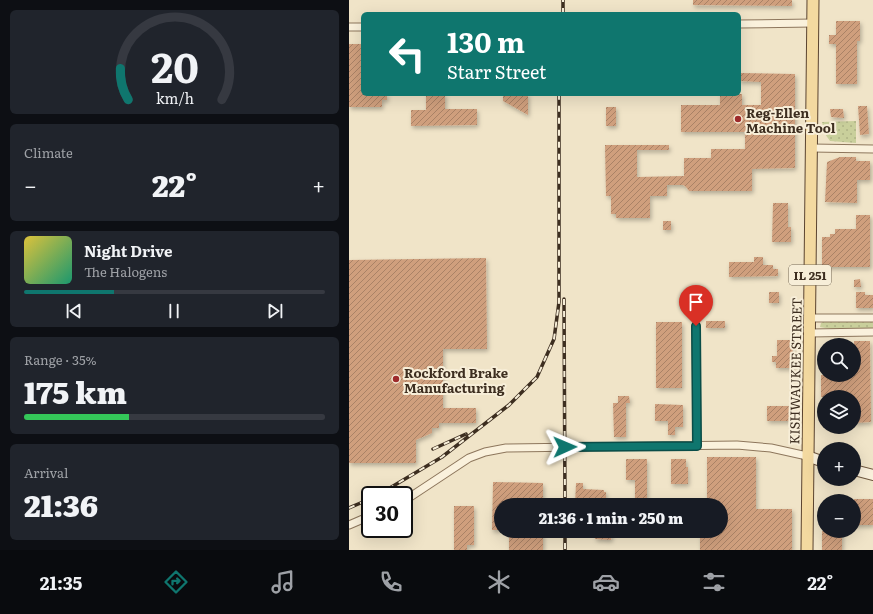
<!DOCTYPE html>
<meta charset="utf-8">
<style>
body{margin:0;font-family:Literata,serif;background:#20242c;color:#f1f3f6;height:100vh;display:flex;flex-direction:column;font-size:15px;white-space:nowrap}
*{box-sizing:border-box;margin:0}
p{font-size:13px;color:#9ea1a6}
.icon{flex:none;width:22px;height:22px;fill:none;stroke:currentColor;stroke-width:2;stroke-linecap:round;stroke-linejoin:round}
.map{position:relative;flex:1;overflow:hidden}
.drawer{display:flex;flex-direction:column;gap:10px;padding:10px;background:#0d0f14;width:349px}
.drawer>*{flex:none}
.top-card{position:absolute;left:12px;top:12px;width:380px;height:84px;border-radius:6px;box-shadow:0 4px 16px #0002;background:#0f766e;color:#fff;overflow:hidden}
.controls{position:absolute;left:468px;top:338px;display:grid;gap:8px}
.controls a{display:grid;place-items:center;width:44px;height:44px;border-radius:50%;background:#171b24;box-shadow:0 4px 16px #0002;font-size:20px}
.speed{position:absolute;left:12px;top:486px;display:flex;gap:8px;font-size:20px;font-weight:700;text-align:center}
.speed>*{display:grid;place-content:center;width:52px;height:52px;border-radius:50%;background:#171b24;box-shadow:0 4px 16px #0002;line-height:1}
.speed .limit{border:2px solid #111;border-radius:6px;background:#fff;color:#111}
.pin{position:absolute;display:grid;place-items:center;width:34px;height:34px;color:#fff;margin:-41px -17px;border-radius:50% 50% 50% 0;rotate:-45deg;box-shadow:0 0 4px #0007}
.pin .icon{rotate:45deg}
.me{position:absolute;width:44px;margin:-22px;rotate:89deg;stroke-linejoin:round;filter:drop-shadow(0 0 3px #0008)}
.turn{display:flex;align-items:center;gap:14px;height:84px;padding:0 20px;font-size:18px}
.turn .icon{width:52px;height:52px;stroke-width:2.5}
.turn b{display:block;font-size:28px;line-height:34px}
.big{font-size:30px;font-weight:800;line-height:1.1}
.drawer .tile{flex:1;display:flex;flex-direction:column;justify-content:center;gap:6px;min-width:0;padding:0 14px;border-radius:6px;background:#20242c}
.drawer .dial{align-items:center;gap:0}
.dial svg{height:104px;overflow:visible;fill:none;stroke:#363941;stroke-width:7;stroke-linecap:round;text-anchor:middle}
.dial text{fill:#f1f3f6;stroke:none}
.song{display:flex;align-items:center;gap:12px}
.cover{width:48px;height:48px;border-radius:6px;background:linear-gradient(135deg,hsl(50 70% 55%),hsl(160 70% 35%))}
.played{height:4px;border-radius:2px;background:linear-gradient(90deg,#0f766e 30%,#363941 30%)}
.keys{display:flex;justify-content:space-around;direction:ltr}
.heat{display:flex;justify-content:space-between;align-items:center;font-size:22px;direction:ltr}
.charge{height:6px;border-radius:3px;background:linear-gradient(90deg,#34c759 35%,#363941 0)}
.trip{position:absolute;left:145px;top:498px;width:234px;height:40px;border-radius:20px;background:#171b24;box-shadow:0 4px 16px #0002;font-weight:800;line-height:40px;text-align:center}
.menu{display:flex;height:64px;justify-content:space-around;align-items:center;background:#090b0e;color:#9ea1a6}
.menu .icon{width:28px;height:28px}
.menu .active{color:#0f766e}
.menu b{font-size:18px;color:#f1f3f6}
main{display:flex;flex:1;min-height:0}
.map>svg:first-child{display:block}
.green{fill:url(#green-dots)}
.building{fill:url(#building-hatch);filter:url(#shadow)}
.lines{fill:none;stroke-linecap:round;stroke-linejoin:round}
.street-casing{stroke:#8d765c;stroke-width:9}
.secondary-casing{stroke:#6f573f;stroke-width:12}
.primary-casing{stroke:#5b4430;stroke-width:13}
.street{stroke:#faf1dc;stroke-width:7}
.secondary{stroke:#faf1dc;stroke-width:10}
.primary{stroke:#f3d9a0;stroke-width:11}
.rail-casing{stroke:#3d2e20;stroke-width:3.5}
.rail{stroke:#f7eed8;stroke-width:2;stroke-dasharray:6;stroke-linecap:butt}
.route-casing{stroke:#0a4d48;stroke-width:10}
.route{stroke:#0f766e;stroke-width:7}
.poi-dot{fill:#9e2a2b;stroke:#f7eed8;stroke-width:1.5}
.labels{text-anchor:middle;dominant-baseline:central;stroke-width:4;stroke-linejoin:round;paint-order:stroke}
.shield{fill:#f7eed8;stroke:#756857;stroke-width:1}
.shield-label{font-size:12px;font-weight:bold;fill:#3d2e20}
.poi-label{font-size:13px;font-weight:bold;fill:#3d2e20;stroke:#f7eed8;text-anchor:start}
.street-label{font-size:13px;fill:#3d2e20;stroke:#f7eed8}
</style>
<main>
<section class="drawer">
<div class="tile dial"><svg viewBox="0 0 100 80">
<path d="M14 69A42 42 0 1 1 86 69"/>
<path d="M14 69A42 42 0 0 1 8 45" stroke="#0f766e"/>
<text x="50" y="56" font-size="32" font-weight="700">20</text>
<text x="50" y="72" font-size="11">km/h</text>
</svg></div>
<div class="tile"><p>Climate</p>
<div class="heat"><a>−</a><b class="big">22°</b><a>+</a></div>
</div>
<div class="tile">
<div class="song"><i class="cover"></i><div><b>Night Drive</b><p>The Halogens</p></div></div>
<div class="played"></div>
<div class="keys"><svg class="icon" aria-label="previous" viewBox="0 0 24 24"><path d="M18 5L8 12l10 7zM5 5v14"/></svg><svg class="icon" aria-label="pause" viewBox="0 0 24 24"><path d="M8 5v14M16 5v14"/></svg><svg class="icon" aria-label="next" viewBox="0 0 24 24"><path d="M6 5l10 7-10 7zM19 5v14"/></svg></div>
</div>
<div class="tile"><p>Range · 35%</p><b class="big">175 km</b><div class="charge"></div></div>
<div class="tile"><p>Arrival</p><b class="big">21:36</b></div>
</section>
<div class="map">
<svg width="524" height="550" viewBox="0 0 524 550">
<defs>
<pattern id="green-dots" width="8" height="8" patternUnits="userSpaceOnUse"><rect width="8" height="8" fill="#c9cf9b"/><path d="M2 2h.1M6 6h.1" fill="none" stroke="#aeb285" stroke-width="1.8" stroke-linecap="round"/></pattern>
<pattern id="building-hatch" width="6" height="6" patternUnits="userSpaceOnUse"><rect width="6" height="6" fill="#cf9f7d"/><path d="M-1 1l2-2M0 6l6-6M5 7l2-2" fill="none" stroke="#a98266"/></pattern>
<filter id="shadow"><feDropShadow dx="1.5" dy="2.5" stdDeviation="2" flood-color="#0004"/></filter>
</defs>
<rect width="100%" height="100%" fill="#f0e4c8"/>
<path class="green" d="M 507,121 L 507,143 L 481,141 L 476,134 L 473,122 Z
M 524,321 L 524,329 L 482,329 L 471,327 L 472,323 L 474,322 Z"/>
<path class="building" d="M 344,0 L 443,0 L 443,6 L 344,5 Z
M 487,21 L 511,21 L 511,41 L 508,41 L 508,84 L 487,84 L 487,44 L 480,44 L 480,35 L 487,35 Z
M 0,44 L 14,44 L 14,94 L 38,94 L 38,100 L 33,100 L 33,107 L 0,107 Z
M 390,73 L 446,74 L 446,168 L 403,169 L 403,191 L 340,191 L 337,187 L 334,185 L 318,185 L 318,196 L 301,196 L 301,218 L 267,218 L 267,214 L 262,214 L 262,196 L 257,196 L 256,145 L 320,145 L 320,150 L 288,150 L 288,177 L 335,176 L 335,158 L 362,158 L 362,149 L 396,149 L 396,132 L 332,132 L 332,105 L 371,105 L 371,94 L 393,94 L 393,105 L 412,105 L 412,82 L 390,81 Z
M 77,94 L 96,94 L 96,109 L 128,109 L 128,125 L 62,126 L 62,110 L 77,110 Z
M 154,94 L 179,94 L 179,115 L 154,101 Z
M 509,106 L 518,106 L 520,134 L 511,135 Z
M 257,107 L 267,107 L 267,126 L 257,126 Z
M 481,109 L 494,109 L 495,118 L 482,117 Z
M 491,157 L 507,157 L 507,161 L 521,161 L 521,180 L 508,180 L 508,203 L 476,202 L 478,162 Z
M 424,203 L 439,203 L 439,227 L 442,227 L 442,242 L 423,242 Z
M 507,215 L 521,215 L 521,267 L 473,267 L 473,237 L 481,237 L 481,234 L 486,234 L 486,229 L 507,229 Z
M 314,221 L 322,221 L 322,230 L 314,230 Z
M 405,257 L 414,257 L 414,265 L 424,265 L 424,269 L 429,269 L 429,276 L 380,277 L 380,262 L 405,262 Z
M 137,258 L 138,349 L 94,349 L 94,408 L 127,408 L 127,423 L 90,423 L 90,428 L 83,428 L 83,433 L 67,440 L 67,463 L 0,463 L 0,260 Z
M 511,279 L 512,287 L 505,287 L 505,280 Z
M 420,292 L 430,292 L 430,303 L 420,303 Z
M 507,292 L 516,292 L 516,295 L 524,295 L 524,308 L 507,308 Z
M 357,321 L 376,321 L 376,328 L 357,328 Z
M 307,322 L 333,322 L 333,388 L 307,388 Z
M 428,340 L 444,340 L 444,368 L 427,368 L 427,362 L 423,362 L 423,356 L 428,356 Z
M 505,341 L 521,341 L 522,422 L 505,423 L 505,397 L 472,397 L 472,375 L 505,375 Z
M 269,396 L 280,396 L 281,403 L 277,403 L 277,437 L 265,437 L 264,403 L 269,403 Z
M 306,404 L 334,405 L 334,427 L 326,427 L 326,435 L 319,435 L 319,421 L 306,421 Z
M 418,406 L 442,406 L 442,421 L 418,421 Z
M 358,457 L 407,457 L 407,509 L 443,509 L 443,550 L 351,550 L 351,534 L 358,534 L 358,531 L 372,531 L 372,505 L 358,505 Z
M 277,459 L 298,459 L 298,500 L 286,500 L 286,480 L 277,480 Z
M 322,459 L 337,459 L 337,467 L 339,467 L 339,484 L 322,484 Z
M 144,482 L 194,483 L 194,505 L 152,505 L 152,530 L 143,530 Z
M 227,483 L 234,483 L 234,489 L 255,490 L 255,492 L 257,492 L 257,498 L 251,498 L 250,505 L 226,505 Z
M 505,499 L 524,499 L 524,525 L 505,525 Z
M 105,506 L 125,506 L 125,545 L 118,545 L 118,550 L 105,550 Z
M 160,531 L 194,531 L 194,550 L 160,550 Z
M 246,531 L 263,531 L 262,540 L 246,539 Z
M 473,531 L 493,531 L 493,550 L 473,550 Z"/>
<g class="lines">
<g class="street-casing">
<path id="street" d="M 390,24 L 464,23
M 0,27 L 14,27
M 463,148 L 524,149
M 461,318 L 524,318
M 347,326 L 348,446
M 461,333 L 524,332
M 55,501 L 120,458 L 136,452 L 157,448 L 388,445 L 422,448 L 458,456
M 0,525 L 21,516"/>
</g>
<g class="secondary-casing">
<path id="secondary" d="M 458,456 L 475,462
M 505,470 L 524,475"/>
</g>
<g class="primary-casing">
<path id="primary" d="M 458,550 L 464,0"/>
</g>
<use href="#street" class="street"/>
<use href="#secondary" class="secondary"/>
<use href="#primary" class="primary"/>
<g class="rail-casing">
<path id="rail" d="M 214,14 L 214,0
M 215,299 L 216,505
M 84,449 L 117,434
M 29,495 L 93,457 L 160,405 L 188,377 L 205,339 L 210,302 L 210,94
M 0,508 L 21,499
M 216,531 L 216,550"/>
</g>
<use href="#rail" class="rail"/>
</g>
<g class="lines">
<g class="route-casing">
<path id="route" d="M 216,447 L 348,446 L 347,326"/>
</g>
<use href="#route" class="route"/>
</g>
<g class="poi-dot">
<circle cx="389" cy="119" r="4"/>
<circle cx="47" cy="379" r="4"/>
</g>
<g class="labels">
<rect class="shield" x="440" y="265" width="42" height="20" rx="3"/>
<g class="shield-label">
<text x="461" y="275">IL 251</text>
</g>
<g class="poi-label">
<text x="397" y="112">Reg-Ellen<tspan x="397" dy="15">Machine Tool</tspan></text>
<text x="55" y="372">Rockford Brake<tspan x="55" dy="15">Manufacturing</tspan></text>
</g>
<g class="street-label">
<text transform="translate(446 371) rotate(-89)">KISHWAUKEE STREET</text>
</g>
</g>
</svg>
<div class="controls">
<a><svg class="icon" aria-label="search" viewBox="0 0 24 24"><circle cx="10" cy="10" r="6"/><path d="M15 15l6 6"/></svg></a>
<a><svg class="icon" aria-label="layers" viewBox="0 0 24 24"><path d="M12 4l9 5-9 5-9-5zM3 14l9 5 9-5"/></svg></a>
<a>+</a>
<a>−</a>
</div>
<div class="speed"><div class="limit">30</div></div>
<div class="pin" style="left:347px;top:326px;background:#d93025"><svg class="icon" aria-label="arrive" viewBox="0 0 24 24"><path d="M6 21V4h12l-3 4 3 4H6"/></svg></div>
<svg class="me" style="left:216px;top:447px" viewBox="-20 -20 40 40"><path d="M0-17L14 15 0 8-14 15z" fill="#0f766e" stroke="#fff" stroke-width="4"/></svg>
<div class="trip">21:36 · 1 min · 250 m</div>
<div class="top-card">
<div class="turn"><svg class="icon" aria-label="left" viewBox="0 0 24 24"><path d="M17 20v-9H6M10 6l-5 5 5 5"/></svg><div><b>130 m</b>Starr Street</div></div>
</div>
</div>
</main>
<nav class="menu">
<b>21:35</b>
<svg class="icon active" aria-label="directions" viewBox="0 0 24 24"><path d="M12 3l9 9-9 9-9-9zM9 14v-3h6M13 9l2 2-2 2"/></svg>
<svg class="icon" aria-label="music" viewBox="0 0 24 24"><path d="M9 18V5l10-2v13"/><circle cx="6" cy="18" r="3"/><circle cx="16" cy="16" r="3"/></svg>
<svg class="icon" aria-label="phone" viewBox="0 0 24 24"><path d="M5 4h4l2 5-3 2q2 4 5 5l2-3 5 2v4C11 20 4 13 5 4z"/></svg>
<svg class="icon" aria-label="climate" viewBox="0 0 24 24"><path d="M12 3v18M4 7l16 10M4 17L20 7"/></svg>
<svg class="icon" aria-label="car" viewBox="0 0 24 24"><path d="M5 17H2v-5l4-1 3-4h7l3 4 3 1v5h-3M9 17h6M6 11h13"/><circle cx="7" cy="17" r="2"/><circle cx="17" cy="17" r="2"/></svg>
<svg class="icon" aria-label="filters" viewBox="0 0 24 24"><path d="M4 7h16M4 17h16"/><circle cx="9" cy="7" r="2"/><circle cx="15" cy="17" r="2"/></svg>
<b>22°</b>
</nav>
